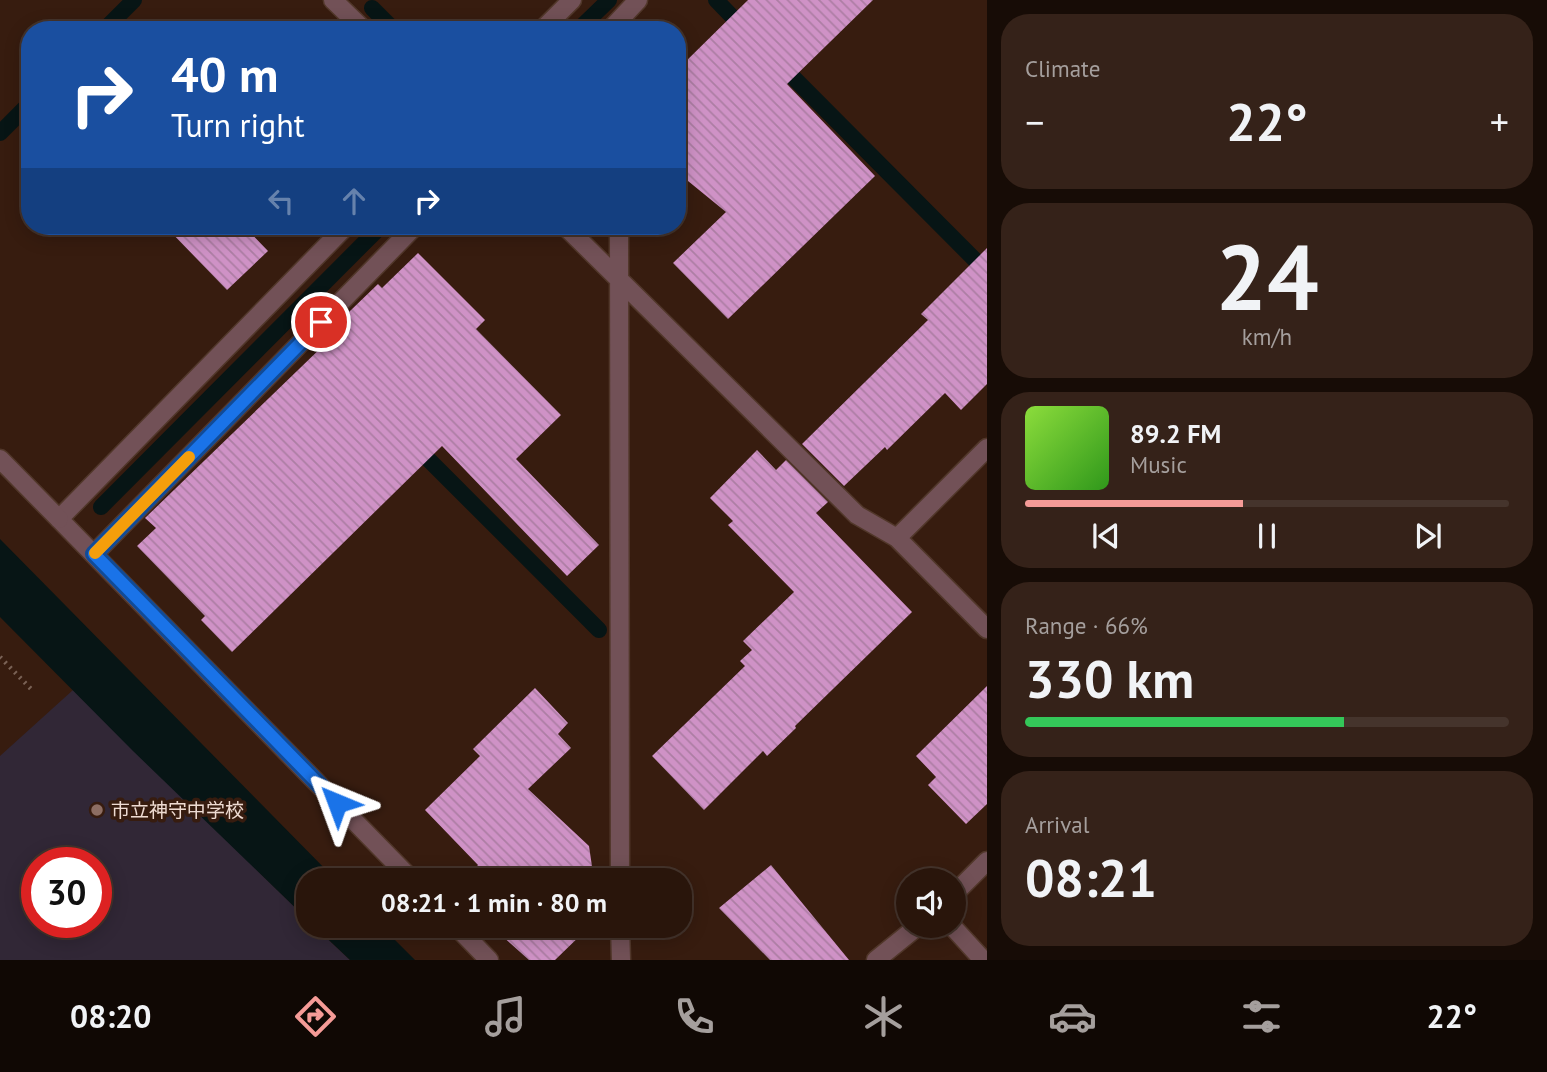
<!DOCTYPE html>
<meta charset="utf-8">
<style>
body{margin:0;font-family:"PT Sans","Noto Sans JP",sans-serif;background:#352219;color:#f1f3f6;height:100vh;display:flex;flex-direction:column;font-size:26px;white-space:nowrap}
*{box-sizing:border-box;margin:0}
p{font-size:23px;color:#a59f9d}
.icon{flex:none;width:38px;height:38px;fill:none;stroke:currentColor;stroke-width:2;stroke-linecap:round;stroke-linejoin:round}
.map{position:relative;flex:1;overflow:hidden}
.sheet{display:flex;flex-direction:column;gap:14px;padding:14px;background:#170c06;width:560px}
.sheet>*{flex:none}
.banner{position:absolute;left:21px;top:21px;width:665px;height:214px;border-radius:28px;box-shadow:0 4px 18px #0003,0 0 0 2px #45342c;background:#1a4fa0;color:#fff;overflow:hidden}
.fabs{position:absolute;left:896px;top:868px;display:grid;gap:14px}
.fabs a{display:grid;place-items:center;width:70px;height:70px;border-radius:50%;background:#29150b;box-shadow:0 4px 18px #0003,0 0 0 2px #45342c;font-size:35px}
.speed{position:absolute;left:21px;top:847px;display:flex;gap:14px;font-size:35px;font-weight:700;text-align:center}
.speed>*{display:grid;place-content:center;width:91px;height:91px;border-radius:50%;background:#29150b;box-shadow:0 4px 18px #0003,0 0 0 2px #45342c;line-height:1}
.speed .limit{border:10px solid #d22;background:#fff;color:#111}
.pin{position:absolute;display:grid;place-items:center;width:60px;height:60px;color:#fff;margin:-30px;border:4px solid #fff;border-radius:50%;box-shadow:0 2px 7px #0007}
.me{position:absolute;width:77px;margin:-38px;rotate:316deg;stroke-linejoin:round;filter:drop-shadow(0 0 5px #0008)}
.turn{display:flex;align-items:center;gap:24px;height:147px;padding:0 35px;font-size:32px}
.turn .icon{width:91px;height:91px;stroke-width:2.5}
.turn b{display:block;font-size:49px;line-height:60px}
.lanes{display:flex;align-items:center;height:66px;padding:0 35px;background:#0003;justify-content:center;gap:35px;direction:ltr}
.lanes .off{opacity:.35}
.big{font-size:52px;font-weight:600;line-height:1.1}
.sheet .tile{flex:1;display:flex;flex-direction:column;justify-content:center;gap:10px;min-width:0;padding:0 24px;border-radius:28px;background:#352219}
.sheet .dial{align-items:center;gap:0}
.dial b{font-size:91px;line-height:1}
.song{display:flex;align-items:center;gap:21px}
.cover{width:84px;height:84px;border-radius:10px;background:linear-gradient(135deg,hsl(90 70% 55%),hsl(110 70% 35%))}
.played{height:7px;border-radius:4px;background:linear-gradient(90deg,#f59b97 45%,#45342c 45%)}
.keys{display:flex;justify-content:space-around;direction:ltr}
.heat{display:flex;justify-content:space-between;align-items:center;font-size:38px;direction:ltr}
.charge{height:10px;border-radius:5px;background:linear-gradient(90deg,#34c759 66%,#45342c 0)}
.trip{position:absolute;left:296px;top:868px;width:396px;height:70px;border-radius:28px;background:#29150b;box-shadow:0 4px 18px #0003,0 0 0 2px #45342c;font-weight:600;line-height:70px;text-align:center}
.dock{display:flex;height:112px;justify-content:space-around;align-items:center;background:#100804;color:#a59f9d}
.dock .icon{width:49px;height:49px}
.dock .on{color:#f59b97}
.dock b{font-size:32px;color:#f1f3f6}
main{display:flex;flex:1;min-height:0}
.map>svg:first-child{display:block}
.education{fill:#312736;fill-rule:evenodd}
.water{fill:#071515}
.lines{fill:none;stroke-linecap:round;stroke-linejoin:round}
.stream{stroke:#071515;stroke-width:16}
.building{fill:url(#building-back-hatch)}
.minor-casing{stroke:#51372a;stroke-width:21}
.tertiary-casing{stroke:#51372a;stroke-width:21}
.path{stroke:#7a6256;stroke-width:4.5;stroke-dasharray:2 5;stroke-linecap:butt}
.minor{stroke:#725157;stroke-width:18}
.tertiary{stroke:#725157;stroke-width:18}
.route-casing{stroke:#114b97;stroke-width:18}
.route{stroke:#1a73e8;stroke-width:12}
.slow{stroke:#f59e0b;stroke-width:12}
.education-dot{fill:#8d6e63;stroke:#371c0f;stroke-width:2.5}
.labels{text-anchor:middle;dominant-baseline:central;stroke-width:7;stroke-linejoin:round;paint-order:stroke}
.poi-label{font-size:19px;fill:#eedbd2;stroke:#371c0f;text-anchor:start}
</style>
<main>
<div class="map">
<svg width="987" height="960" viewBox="0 0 987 960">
<defs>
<pattern id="building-back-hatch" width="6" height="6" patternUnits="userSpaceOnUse" patternTransform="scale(1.75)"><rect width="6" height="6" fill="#cf92c6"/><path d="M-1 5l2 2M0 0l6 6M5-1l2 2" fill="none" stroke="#ad7ea4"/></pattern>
</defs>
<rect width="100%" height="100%" fill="#371c0f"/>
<path class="education" d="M 73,690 L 308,920 L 308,926 L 314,926 L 350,960 L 0,960 L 0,756 ZM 37,863 L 96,863 L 96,922 L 37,922 Z"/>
<path class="water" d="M 0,539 L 336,880 L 308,880 L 308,920 L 133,751 L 0,617 Z
M 314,926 L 381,926 L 415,960 L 350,960 Z"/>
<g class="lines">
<path class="stream" d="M 716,0 L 745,30
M 372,8 L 394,30
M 104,30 L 134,0
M 578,30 L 609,0
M 779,63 L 987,272
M 0,133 L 30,103
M 413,444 L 599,630
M 101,507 L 381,226"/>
</g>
<path class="building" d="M 748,0 L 873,0 L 787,84 L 875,176 L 728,319 L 673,263 L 726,212 L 677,172 L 677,70 Z
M 165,226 L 244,226 L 268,251 L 227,290 Z
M 987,248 L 987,384 L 961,410 L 945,393 L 887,450 L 885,447 L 844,486 L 802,444 L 928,320 L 921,314 Z
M 418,253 L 485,320 L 476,329 L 561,415 L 516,459 L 599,545 L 567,576 L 442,446 L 232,652 L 201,620 L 205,616 L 137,546 L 156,528 L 145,518 L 327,342 L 323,337 L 378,284 L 382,288 Z
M 757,450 L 776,470 L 786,460 L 828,502 L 816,513 L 912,612 L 795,726 L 796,728 L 767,756 L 763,751 L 704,810 L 652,756 L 745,666 L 740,661 L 752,650 L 743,641 L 794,592 L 728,525 L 733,521 L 710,498 Z
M 987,686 L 987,804 L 966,824 L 928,785 L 936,777 L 916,756 Z
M 535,688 L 568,723 L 558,734 L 571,748 L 528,789 L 589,846 L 594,880 L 464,880 L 478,865 L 425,810 L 480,756 L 473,749 Z
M 771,865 L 849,960 L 770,960 L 719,908 Z
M 491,926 L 587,926 L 587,929 L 555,960 L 529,960 Z"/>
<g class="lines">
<g class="minor-casing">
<path id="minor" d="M 333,0 L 364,30
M 542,30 L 572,0
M 610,30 L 638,0
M 346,226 L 59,519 L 412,880
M 565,226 L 857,515 L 897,538
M 619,226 L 620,880
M 987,448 L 897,538 L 987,629
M 94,554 L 415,226
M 954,894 L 987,861
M 456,926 L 489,960
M 620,926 L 621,960
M 952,926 L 983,960
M 876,960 L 918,926"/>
</g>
<g class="tertiary-casing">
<path id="tertiary" d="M 0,459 L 59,519"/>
</g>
<path class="path" d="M 0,657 L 34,692"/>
<use href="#minor" class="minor"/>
<use href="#tertiary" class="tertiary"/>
</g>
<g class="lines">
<g class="route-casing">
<path id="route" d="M 321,322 L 94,554 L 337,803"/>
</g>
<use href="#route" class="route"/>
<path class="slow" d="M 95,553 L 189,457"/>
</g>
<circle class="education-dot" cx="97" cy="810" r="7"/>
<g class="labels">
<g class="poi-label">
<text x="111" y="810">市立神守中学校</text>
</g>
</g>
</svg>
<div class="fabs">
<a><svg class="icon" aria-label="sound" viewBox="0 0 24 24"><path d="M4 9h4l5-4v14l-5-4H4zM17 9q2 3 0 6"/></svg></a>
</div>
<div class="speed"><div class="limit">30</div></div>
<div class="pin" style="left:321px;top:322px;background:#d93025"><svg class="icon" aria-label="arrive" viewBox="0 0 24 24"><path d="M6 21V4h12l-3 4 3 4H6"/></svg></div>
<svg class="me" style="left:337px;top:803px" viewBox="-20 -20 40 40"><path d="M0-17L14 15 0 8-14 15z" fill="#1a73e8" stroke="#fff" stroke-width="4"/></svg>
<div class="trip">08:21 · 1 min · 80 m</div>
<div class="banner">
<div class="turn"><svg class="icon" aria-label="right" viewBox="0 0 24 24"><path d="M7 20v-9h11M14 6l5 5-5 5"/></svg><div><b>40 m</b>Turn right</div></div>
<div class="lanes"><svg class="icon off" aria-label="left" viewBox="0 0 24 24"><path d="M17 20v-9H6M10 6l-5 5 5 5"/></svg><svg class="icon off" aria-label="ahead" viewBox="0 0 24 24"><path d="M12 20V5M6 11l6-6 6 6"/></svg><svg class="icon" aria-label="right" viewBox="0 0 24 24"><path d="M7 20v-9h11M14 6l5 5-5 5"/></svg></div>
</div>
</div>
<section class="sheet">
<div class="tile"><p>Climate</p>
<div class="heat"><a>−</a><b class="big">22°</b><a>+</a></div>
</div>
<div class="tile dial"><b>24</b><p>km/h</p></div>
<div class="tile">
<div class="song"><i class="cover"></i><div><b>89.2 FM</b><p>Music</p></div></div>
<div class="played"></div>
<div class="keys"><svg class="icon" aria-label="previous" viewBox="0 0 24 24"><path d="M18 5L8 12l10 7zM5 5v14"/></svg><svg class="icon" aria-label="pause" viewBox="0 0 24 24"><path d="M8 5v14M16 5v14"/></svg><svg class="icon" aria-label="next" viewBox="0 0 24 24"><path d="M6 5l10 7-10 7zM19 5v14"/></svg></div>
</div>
<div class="tile"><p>Range · 66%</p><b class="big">330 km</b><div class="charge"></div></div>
<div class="tile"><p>Arrival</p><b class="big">08:21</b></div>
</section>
</main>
<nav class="dock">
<b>08:20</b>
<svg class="icon on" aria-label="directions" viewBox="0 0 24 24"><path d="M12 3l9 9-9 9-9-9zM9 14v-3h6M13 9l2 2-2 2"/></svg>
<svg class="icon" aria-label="music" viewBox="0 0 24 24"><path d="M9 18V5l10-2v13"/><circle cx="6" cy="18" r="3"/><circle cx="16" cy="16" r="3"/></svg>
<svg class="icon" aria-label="phone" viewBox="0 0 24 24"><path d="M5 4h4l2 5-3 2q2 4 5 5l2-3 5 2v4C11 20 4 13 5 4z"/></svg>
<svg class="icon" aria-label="climate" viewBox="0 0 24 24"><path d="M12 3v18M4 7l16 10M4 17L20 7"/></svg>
<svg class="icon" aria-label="car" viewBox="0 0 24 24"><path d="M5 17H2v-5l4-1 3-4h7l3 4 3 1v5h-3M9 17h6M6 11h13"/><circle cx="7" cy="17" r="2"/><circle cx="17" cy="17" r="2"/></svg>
<svg class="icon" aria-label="filters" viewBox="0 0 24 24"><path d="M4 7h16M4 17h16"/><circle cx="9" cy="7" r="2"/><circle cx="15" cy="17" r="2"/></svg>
<b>22°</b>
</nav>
